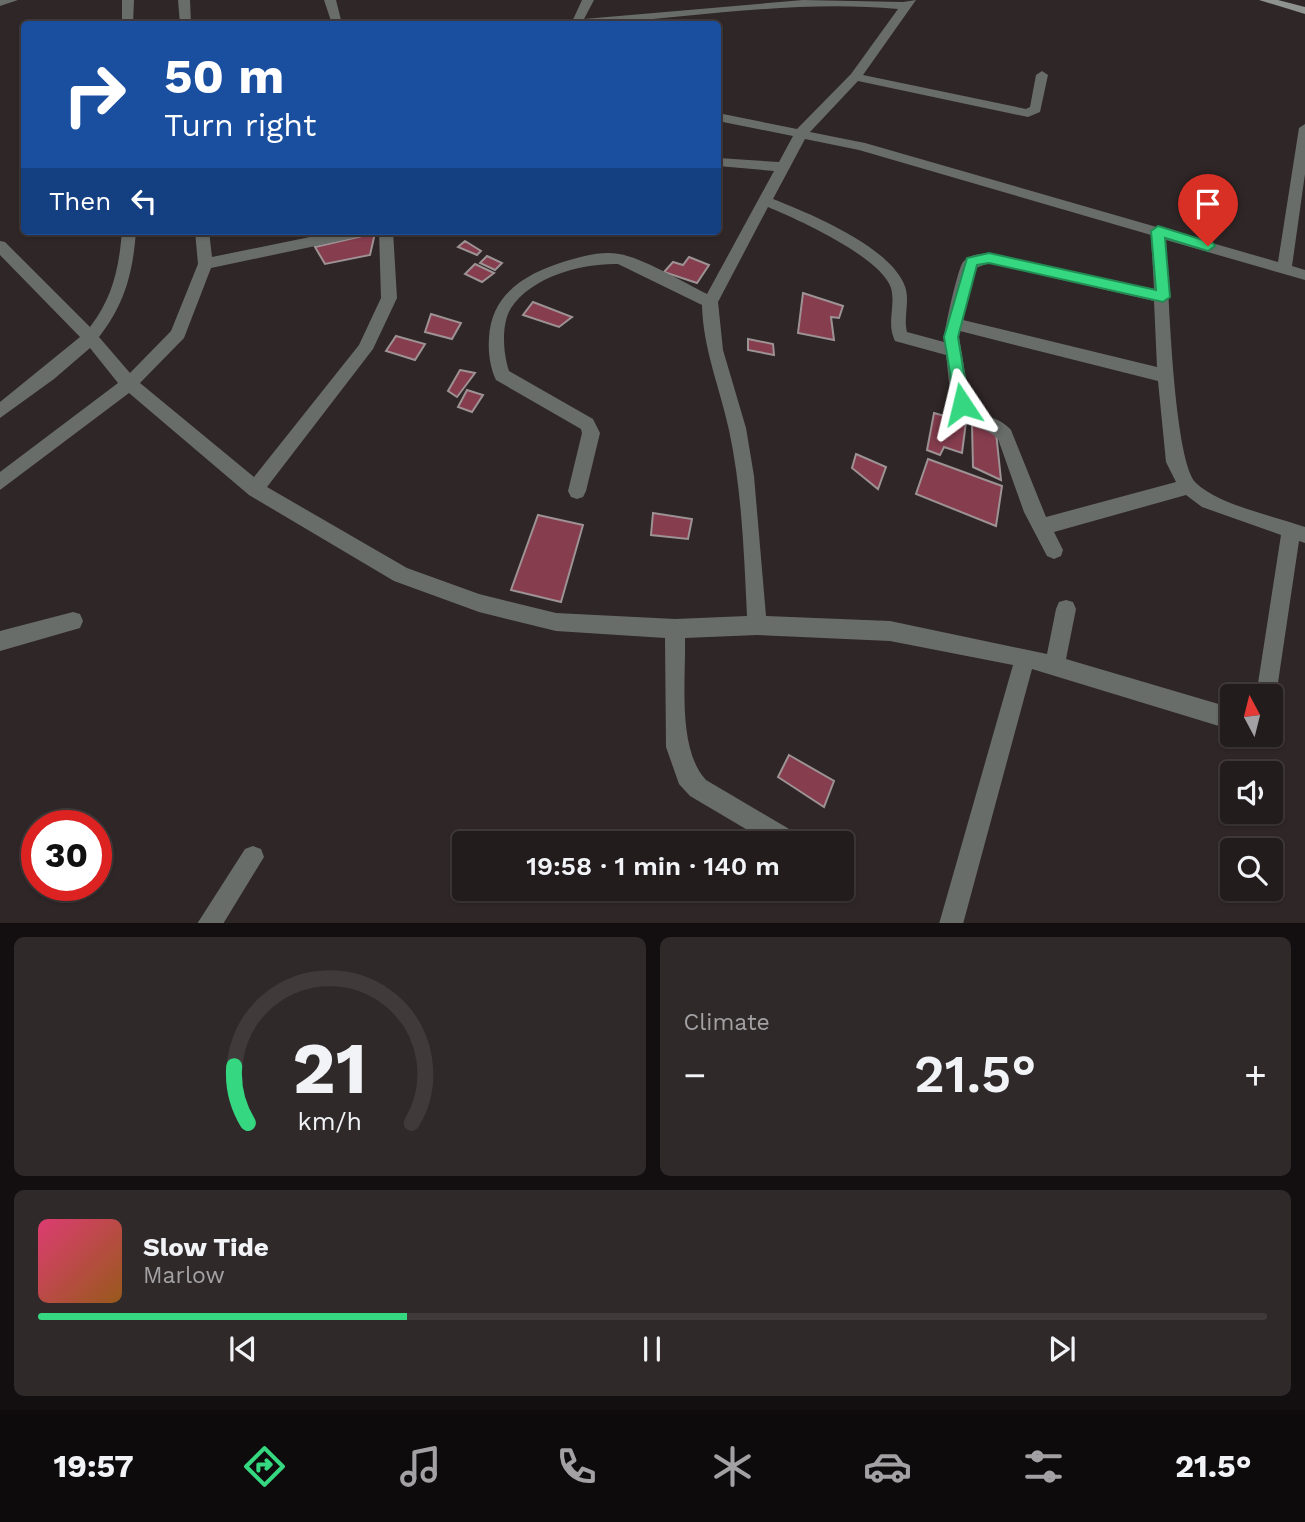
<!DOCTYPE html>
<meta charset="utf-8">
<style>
body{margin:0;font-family:"Work Sans",sans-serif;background:#2f292a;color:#f1f3f6;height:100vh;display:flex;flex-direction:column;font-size:26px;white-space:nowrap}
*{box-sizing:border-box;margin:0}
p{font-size:23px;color:#a3a1a4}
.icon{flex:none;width:38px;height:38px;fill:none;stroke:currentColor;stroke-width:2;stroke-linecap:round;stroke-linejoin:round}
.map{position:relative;height:923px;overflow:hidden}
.side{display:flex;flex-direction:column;gap:14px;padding:14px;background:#130f10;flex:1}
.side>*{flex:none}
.guide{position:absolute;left:21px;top:21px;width:700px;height:214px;border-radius:7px;box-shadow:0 2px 5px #0004,0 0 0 2px #403a3b;background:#1a4fa0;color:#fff;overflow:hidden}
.needle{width:46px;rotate:353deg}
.fabs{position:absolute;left:1220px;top:684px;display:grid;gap:14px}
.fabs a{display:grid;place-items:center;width:63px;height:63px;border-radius:7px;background:#231c1d;box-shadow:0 2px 5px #0004,0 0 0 2px #403a3b;font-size:35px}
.speed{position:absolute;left:21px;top:810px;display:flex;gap:14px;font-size:35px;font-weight:700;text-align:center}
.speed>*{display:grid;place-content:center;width:91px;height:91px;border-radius:50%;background:#231c1d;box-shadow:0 2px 5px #0004,0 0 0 2px #403a3b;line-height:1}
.speed .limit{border:10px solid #d22;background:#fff;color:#111}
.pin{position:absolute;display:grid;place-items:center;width:60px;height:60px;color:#fff;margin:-72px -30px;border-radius:50% 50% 50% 0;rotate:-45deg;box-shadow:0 0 7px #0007}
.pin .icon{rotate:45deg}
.me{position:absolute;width:77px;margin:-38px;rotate:350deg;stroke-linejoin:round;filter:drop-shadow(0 0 5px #0008)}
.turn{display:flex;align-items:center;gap:24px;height:147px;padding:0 28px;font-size:32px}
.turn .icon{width:91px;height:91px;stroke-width:2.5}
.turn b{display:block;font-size:49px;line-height:60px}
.then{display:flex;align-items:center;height:66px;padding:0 28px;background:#0003;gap:14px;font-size:26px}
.big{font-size:52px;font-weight:600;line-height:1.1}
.side .tile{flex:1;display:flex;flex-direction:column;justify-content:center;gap:10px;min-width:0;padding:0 24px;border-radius:10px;background:#2f292a}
.side .dial{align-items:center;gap:0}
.dial svg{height:182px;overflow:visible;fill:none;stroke:#403a3b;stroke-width:7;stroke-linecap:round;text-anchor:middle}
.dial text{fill:#f1f3f6;stroke:none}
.song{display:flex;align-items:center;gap:21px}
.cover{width:84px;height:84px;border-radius:10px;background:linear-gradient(135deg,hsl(340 70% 55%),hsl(30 70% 35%))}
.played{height:7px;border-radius:4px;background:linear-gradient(90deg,#35d881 30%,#403a3b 30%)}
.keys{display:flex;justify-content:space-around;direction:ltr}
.heat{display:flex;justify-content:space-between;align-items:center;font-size:38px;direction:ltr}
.side .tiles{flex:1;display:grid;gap:14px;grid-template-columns:1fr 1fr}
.tile:last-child{grid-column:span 2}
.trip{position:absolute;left:452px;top:831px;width:402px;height:70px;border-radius:7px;background:#231c1d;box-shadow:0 2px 5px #0004,0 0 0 2px #403a3b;font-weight:600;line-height:70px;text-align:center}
.menu{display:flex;height:112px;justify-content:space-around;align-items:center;background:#0e0b0c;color:#a3a1a4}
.menu .icon{width:49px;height:49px}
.menu .current{color:#35d881}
.menu b{font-size:32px;color:#f1f3f6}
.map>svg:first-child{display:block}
.building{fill:#863d4e;stroke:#9d9294;stroke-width:2}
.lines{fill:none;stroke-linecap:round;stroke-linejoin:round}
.street{fill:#696d6a;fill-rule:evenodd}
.secondary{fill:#8e938f;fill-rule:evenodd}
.route{fill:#35d881;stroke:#228c54;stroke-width:2}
</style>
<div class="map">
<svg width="1305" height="924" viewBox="0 0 1305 924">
<rect width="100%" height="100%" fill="#2f2627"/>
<path class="building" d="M 375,233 L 370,255 L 325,264 L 315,247 Z
M 465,241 L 481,251 L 477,255 L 458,247 Z
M 487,256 L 502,263 L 495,270 L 480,263 Z
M 689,257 L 709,265 L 697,283 L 664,272 L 673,262 L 683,265 Z
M 475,264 L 494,273 L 482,282 L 465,274 Z
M 803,293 L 843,306 L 839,318 L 831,317 L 834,340 L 798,333 Z
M 533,302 L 572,317 L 559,327 L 523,315 Z
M 431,314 L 461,323 L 452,339 L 425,332 Z
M 396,336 L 425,344 L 415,360 L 386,351 Z
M 748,339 L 773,344 L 774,355 L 748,350 Z
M 460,370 L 475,373 L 457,397 L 448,391 Z
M 467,390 L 483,395 L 472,412 L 458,407 Z
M 934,413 L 966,422 L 962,453 L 944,447 L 940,455 L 927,450 Z
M 972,425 L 996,432 L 1001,480 L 973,467 Z
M 856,454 L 886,467 L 878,489 L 852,468 Z
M 928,459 L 1002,486 L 996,526 L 916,494 Z
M 653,513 L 692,519 L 688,539 L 651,535 Z
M 538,515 L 583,525 L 561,602 L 511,590 Z
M 789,755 L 834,781 L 824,807 L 778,777 Z"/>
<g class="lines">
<path class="street" d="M 0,0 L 18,0 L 0,6 Z
M 122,0 L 134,0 L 133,24 L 122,24 Z
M 178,0 L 190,0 L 191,24 L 180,24 Z
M 324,0 L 336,0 L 342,24 L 332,24 Z
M 582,0 L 594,0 L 584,19 L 803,0 L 903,2 L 916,0 L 863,75 L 1026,109 L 1030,107 L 1036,75 L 1042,71 L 1048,75 L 1040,112 L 1028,117 L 858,81 L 810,132 L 865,143 L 1278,262 L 1299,128 L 1305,124 L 1305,174 L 1292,266 L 1305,270 L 1305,280 L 1166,240 C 1168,280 1173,461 1196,483 C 1219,505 1274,516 1305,527 L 1305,543 L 1299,541 L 1276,696 L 1270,704 L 1270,696 L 1256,696 L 1281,535 L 1202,507 L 1186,495 L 1054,532 L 1063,550 L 1061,556 L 1054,559 L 1047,556 L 1024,512 L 998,439 C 988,428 973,429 963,420 C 948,406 949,374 946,355 L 895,341 C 886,323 896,306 891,288 C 881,257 797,219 768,207 L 718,302 L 723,350 L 746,428 L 754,476 L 766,616 L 890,621 L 1047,654 L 1056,609 L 1059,602 L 1066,600 L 1073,602 L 1076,609 L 1066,659 L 1232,708 L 1232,730 L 1032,669 L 963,924 L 939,924 L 1013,665 L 890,641 L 757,635 L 685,638 C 686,680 677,749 706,780 L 801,836 L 804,844 L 771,844 L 690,796 L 679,784 L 666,747 L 665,638 L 556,631 L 479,612 L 394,581 L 249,495 L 129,393 L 0,490 L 0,472 L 118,383 L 90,348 L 54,379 L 0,418 L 0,402 L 80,337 L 0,255 L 0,241 L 5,242 L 90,327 C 113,297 119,268 122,231 L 136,231 C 133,272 125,304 99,337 L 130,373 L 171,331 L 198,264 L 195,231 L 209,231 L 212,257 L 339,231 L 370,231 L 363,236 L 211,268 L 184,338 L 140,383 L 254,477 L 359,345 L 381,298 L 379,231 L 393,231 L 397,298 L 373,349 L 267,487 L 407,568 L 479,594 L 556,613 L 675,619 L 747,616 C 744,554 742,491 729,430 C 720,388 703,349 702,305 L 618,264 C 583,263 532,276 511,308 C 501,324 503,353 509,371 L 593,419 L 600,433 L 586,491 L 583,497 L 577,499 L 571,497 L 568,491 L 582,433 L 581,429 L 496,380 C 490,367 488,352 489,338 C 491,293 527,273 566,261 C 583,256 602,251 619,254 C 641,257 685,283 707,294 L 774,171 L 718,166 L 718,158 L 779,162 L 793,136 L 718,121 L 718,113 L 797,129 L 851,74 L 898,9 C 800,0 698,16 599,24 L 571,24 ZM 805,139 L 859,150 L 1151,235 L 1154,289 L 989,253 C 980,254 970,254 963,262 C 958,268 943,334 944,342 L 907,332 C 903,316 911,299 904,284 C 888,246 809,213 773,199 ZM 989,263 L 1154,301 L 1157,367 L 963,320 L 976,268 ZM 960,331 L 1158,381 L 1166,462 L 1176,482 L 1046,517 L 1011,430 C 999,416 980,417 970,402 L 959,337 Z
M 73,612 L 80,614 L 83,621 L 80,628 L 0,651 L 0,631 Z
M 253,846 L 261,849 L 264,857 L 223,924 L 197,924 L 245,849 Z"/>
<path class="secondary" d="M 1259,0 L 1278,0 L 1305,7 L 1305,14 Z"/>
</g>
<path class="route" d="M 1158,226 L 1213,243 L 1215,246 L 1208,251 L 1165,238 L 1170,297 L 1163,302 L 989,263 L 977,265 L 958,337 L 969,404 L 967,409 L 956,409 L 944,337 L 967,258 L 989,253 L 1156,290 L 1151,231 Z"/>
</svg>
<div class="fabs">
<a><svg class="needle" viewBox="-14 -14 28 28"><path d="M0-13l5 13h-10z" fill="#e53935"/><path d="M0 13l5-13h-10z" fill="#a3a1a4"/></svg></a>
<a><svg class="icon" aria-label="sound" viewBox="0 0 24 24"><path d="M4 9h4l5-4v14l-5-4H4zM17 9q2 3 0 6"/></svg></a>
<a><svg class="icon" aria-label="search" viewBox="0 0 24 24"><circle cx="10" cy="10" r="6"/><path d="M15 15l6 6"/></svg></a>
</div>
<div class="speed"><div class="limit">30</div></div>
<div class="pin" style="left:1208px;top:246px;background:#d93025"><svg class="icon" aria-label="arrive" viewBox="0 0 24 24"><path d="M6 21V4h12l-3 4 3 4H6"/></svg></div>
<svg class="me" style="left:962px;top:404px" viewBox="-20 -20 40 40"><path d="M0-17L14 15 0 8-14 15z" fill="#35d881" stroke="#fff" stroke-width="4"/></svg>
<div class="trip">19:58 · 1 min · 140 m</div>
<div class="guide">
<div class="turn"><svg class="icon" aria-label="right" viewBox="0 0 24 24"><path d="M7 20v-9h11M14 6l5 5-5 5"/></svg><div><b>50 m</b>Turn right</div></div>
<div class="then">Then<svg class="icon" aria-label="left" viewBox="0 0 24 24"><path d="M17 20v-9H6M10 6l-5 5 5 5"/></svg></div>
</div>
</div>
<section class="side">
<div class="tiles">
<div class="tile dial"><svg viewBox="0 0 100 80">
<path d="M14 69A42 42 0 1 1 86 69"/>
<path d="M14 69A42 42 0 0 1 8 44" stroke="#35d881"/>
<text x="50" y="56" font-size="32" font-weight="700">21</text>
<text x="50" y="72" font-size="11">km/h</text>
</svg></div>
<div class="tile"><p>Climate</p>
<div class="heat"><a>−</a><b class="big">21.5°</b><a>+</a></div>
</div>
<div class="tile">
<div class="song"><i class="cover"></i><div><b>Slow Tide</b><p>Marlow</p></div></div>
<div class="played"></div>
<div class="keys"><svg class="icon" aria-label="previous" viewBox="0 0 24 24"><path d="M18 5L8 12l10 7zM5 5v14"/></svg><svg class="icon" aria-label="pause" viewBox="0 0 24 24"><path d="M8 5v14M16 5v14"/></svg><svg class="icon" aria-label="next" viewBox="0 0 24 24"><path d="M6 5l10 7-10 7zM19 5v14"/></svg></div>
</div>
</div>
</section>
<nav class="menu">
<b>19:57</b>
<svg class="icon current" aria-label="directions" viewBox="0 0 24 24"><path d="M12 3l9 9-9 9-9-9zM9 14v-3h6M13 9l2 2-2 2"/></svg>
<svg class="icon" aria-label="music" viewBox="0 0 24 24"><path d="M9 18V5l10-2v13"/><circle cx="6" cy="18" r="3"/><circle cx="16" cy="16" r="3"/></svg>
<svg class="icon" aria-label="phone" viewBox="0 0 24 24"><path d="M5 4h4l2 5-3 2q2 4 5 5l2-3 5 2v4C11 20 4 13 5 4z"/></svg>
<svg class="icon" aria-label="climate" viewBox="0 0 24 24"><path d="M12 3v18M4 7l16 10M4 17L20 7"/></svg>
<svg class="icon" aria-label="car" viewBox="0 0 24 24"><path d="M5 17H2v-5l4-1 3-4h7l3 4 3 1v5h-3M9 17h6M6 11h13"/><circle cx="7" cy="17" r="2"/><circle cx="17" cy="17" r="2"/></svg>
<svg class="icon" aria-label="filters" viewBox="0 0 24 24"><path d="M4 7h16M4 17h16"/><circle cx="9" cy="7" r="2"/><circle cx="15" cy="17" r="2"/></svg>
<b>21.5°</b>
</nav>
